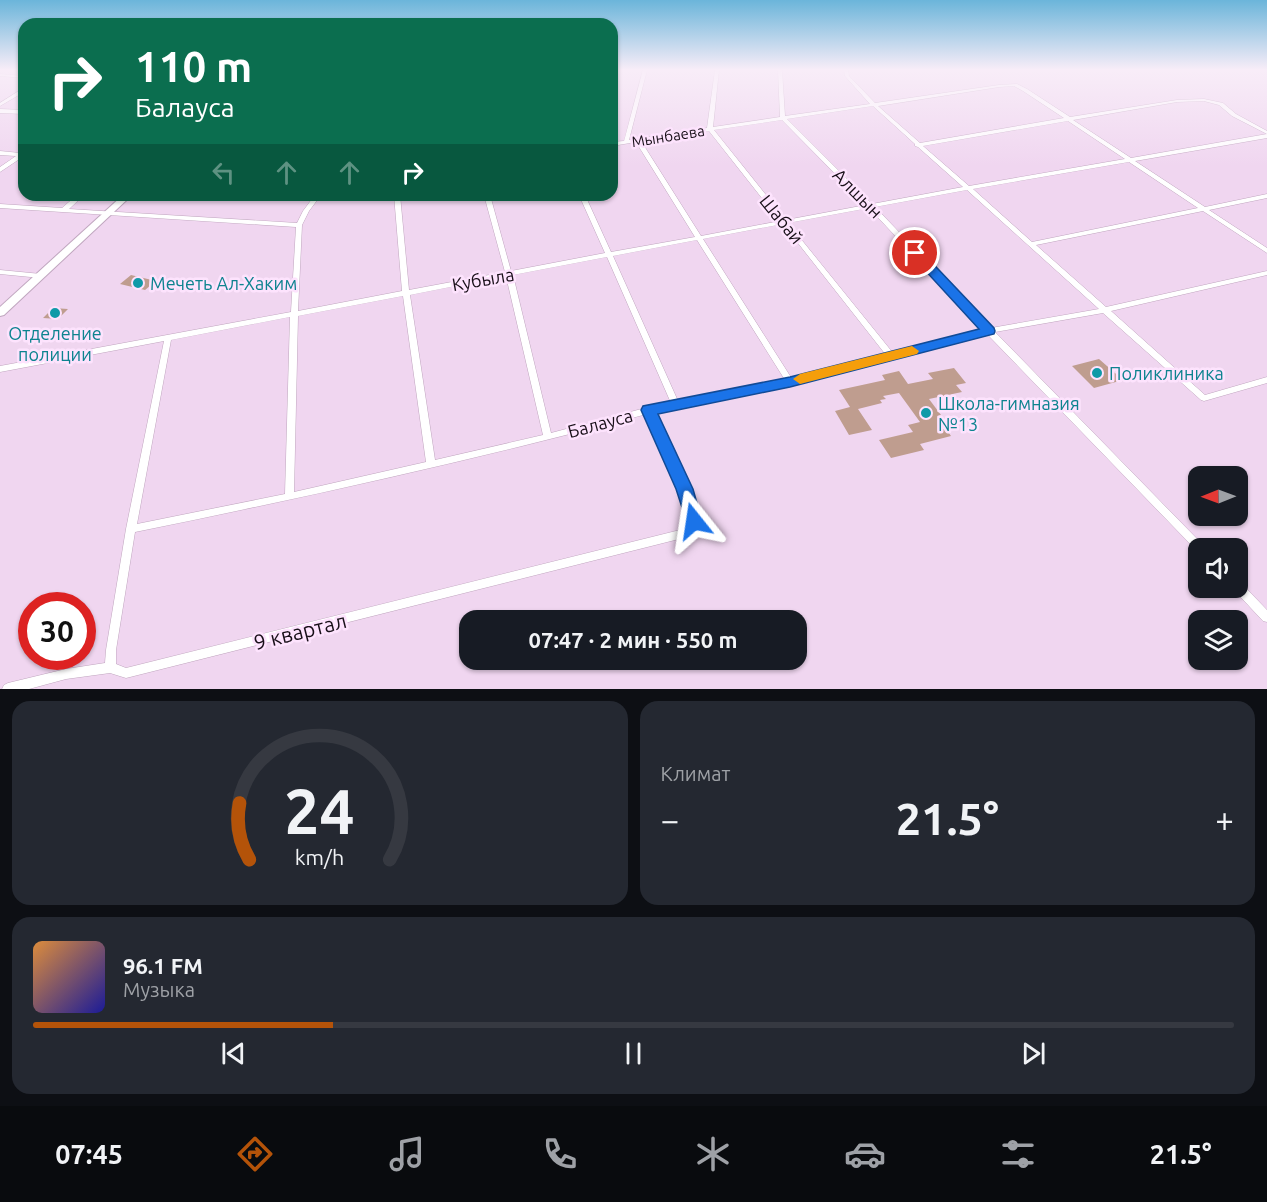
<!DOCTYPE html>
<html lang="ru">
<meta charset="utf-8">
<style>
body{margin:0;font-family:Ubuntu,sans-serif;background:#242831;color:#f1f3f6;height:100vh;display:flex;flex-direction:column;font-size:22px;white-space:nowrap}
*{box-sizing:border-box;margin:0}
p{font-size:20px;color:#9ea1a6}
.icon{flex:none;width:33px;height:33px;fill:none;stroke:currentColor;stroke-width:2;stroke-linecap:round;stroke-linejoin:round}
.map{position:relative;height:689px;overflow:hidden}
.drawer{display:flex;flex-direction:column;gap:12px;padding:12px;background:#0d0f14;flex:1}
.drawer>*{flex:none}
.guide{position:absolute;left:18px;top:18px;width:600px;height:183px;border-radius:18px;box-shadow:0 2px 4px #0004;background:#0b6e4f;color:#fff;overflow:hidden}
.needle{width:39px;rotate:269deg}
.controls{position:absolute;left:1188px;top:466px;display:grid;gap:12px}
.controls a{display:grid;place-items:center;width:60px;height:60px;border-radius:12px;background:#171b24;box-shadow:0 2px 4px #0004;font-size:30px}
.speed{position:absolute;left:18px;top:592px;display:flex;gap:12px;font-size:30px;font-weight:700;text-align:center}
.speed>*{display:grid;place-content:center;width:78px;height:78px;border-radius:50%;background:#171b24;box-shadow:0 2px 4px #0004;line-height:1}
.speed .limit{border:9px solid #d22;background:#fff;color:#111}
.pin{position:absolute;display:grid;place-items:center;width:51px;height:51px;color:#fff;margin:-26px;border:3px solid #fff;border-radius:50%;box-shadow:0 2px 6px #0007}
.me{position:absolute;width:66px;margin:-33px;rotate:345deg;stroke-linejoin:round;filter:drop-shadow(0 0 4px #0008)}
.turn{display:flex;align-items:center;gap:21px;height:126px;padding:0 18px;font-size:27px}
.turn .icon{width:78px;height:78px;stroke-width:2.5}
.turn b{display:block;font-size:42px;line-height:51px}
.lanes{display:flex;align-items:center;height:57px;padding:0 18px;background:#0003;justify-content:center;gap:30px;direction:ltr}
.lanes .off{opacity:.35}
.big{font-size:45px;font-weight:600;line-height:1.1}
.drawer .widget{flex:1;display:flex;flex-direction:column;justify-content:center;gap:9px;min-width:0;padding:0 21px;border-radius:18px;background:#242831}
.drawer .dial{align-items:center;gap:0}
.dial svg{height:156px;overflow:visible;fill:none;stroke:#363941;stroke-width:7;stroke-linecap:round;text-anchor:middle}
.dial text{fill:#f1f3f6;stroke:none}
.song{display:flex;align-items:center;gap:18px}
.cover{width:72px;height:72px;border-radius:9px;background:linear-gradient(135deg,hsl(30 70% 55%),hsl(240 70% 35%))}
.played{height:6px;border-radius:3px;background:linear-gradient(90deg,#b45309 25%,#363941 25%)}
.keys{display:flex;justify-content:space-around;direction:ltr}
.heat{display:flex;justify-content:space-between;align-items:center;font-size:33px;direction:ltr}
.drawer .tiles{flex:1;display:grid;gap:12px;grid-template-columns:1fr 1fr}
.widget:last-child{grid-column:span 2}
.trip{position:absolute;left:459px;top:610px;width:348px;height:60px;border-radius:18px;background:#171b24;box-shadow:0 2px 4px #0004;font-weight:600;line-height:60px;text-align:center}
.dock{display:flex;height:96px;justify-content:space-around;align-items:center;background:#090b0e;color:#9ea1a6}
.dock .icon{width:42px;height:42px}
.dock .current{color:#b45309}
.dock b{font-size:27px;color:#f1f3f6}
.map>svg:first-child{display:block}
.building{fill:#bf9d8f}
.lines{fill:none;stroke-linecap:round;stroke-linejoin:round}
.minor-casing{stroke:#c0a6bf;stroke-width:1}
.tertiary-casing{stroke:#c0a6bf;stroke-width:2}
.minor{fill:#fff;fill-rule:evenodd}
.tertiary{fill:#fff;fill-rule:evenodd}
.route{fill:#1a73e8;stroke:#114b97;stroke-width:1.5}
.slow{fill:#f59e0b}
.culture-dot{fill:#0f9aa8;stroke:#fde3fd;stroke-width:2}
.labels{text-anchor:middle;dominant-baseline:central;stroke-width:5;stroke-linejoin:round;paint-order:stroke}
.far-street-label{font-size:15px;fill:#180f18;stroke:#fde3fd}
.street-label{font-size:18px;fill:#180f18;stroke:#fde3fd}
.culture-label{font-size:18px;fill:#0d838f;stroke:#fde3fd;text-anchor:start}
.near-street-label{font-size:21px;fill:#180f18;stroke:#fde3fd}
</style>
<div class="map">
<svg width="1267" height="689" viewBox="0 0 1267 689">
<rect width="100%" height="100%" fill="#f0d6f0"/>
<path class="building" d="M 131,275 L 156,281 L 145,290 L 120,284 Z
M 53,308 L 68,309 L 58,319 L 43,318 Z
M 1099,359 L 1123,380 L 1094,388 L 1072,366 Z
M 954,368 L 966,383 L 956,385 L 962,392 L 929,399 L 941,415 L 937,416 L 951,436 L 920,444 L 924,450 L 891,458 L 879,440 L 913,432 L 908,425 L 920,422 L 899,393 L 883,396 L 886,399 L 880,400 L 882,403 L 858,409 L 872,430 L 849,435 L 835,411 L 850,407 L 839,390 L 885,380 L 882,375 L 899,371 L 908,384 L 933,379 L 928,373 Z"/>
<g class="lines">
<g class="minor-casing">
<path id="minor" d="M 643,70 L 647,70 L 629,140 L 707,128 L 715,70 L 719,70 L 713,127 L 780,117 L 778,70 L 782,70 L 785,116 L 870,104 L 845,76 L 844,70 L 848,70 L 849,76 L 875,103 L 999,85 L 1017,84 L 1027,89 L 1070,117 L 1177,100 L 1204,99 L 1223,103 L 1236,114 L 1267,131 L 1267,138 L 1135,161 L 1205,207 L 1267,194 L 1267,198 L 1209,210 L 1267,248 L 1267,253 L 1203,211 L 1036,245 L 1106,307 L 1267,271 L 1267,275 L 1111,311 L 1205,395 L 1267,377 L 1267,383 L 1204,401 L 1201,400 L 1103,313 L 995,332 L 1204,546 L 1206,549 L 1198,549 L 1198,552 L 987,334 L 790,385 L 654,412 L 684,477 L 699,521 L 686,537 L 683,538 L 126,678 L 110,673 L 66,679 L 29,689 L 2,689 L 4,685 L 8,683 L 66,669 L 105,663 L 106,650 L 126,529 L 164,341 L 0,372 L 0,366 L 291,312 L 296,227 L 0,208 L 0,204 L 62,208 L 77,195 L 84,195 L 69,209 L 297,223 L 303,211 L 315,195 L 321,195 L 309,211 L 302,225 L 298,311 L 402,291 L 394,195 L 400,195 L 409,290 L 505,272 L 484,195 L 490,195 L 511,271 L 605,253 L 579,195 L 585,195 L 611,252 L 695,237 L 636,142 L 612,146 L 612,142 L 624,141 ZM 1014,86 L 1023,91 L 1064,118 L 920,143 L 878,106 L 999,87 ZM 1204,101 L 1219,105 L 1232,116 L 1267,134 L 1131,158 L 1073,120 L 1177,102 ZM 873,106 L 915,144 L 915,146 L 918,147 L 963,187 L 872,204 L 787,119 ZM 782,120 L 866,205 L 786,220 L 714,130 ZM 1068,121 L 1125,159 L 969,186 L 923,146 ZM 709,131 L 780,221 L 701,236 L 641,141 ZM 1129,162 L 1198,208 L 1032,242 L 973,189 ZM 967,190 L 1099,309 L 991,328 L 875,207 ZM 869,208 L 984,330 L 893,353 L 788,223 ZM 783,224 L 886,355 L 792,379 L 703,239 ZM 697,240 L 785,380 L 678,401 L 613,256 ZM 607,257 L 671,403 L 649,407 L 551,433 L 513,275 ZM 506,276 L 543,435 L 435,460 L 410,295 ZM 403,296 L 426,462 L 294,492 L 298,316 ZM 290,317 L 285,494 L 137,524 L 171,340 ZM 647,414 L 676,477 L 689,520 L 680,530 L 126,668 L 116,664 L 116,650 L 135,532 C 307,497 478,459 647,414 Z
M 0,74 L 24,76 L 24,78 L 0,76 Z
M 22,89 L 24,89 L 24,92 L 0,106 L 0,103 Z
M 0,109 L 24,110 L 24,114 L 0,113 Z
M 0,151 L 20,153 L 24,151 L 24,156 L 0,172 L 0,167 L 16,156 L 0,155 Z
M 0,270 L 41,274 L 44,276 L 41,278 L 0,274 Z
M 1238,582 L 1242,584 L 1267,610 L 1267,622 L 1263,621 L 1234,590 L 1233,588 L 1238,588 Z"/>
</g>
<g class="tertiary-casing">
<path id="tertiary" d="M 123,195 L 132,195 L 4,315 L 0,316 L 0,307 Z"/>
</g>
<use href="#minor" class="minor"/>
<use href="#tertiary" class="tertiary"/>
</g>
<linearGradient id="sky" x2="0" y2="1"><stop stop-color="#6bb5da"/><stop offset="0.42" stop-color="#f8edf8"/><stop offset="1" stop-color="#f8edf8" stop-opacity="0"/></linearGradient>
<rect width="1267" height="166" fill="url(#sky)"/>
<path class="route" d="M 915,249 L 920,250 L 994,328 L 995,331 L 994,334 L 790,387 L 658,414 L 693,489 L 702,521 L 700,526 L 694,528 L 688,526 L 676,489 L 641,410 L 643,406 L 790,377 L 979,329 L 911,255 L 909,253 Z"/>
<path class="slow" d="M 912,346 L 919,351 L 917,354 L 800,384 L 793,379 L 800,374 Z"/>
<g class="culture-dot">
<circle cx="138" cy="283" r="6"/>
<circle cx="55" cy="313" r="6"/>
<circle cx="1097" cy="373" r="6"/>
<circle cx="926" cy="413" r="6"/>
</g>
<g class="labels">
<g class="far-street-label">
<text transform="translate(668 136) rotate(-9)">Мынбаева</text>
</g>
<g class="street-label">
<text transform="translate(858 193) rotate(45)">Алшын</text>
<text transform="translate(782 219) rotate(51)">Шабай</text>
<text transform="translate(483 279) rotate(-10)">Кубыла</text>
<text transform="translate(600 423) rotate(-15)">Балауса</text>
</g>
<g class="culture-label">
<text x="150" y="283">Мечеть Ал-Хаким</text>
<text x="55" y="333" text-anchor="middle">Отделение<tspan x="55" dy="21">полиции</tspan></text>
<text x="1109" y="373">Поликлиника</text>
<text x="938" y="403">Школа-гимназия<tspan x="938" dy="21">№13</tspan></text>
</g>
<g class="near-street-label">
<text transform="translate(300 631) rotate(-14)">9 квартал</text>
</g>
</g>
</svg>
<div class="controls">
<a><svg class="needle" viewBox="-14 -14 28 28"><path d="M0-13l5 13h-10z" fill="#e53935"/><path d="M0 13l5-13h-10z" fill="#9ea1a6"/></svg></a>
<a><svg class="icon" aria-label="sound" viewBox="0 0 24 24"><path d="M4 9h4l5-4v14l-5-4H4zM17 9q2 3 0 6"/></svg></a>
<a><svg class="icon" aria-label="layers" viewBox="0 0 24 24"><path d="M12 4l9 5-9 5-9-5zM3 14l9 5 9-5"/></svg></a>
</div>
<div class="speed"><div class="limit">30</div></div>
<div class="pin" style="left:915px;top:253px;background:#d93025"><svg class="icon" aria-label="arrive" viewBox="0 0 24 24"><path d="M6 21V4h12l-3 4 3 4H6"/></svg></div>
<svg class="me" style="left:694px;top:521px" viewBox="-20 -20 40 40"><path d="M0-17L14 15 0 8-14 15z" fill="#1a73e8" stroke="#fff" stroke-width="4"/></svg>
<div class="trip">07:47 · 2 мин · 550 m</div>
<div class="guide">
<div class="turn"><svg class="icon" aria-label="right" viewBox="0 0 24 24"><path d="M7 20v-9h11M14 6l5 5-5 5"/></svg><div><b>110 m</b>Балауса</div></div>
<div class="lanes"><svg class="icon off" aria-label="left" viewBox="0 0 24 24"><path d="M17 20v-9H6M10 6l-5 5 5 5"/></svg><svg class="icon off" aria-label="ahead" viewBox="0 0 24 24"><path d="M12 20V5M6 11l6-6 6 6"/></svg><svg class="icon off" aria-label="ahead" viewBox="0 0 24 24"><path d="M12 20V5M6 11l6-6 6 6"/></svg><svg class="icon" aria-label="right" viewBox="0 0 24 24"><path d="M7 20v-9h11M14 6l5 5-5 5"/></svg></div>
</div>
</div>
<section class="drawer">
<div class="tiles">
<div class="widget dial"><svg viewBox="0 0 100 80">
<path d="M14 69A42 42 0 1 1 86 69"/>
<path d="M14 69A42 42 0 0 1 9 40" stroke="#b45309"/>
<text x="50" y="56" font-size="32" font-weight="700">24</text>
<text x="50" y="72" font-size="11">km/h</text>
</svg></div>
<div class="widget"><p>Климат</p>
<div class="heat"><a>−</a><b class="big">21.5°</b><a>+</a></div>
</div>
<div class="widget">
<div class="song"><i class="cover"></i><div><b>96.1 FM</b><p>Музыка</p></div></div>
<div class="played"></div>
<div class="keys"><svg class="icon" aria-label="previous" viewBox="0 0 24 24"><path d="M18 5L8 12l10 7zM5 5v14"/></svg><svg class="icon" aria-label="pause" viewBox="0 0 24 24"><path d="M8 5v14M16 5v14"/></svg><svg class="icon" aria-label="next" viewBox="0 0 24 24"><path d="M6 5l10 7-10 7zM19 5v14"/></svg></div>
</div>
</div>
</section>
<nav class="dock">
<b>07:45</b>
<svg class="icon current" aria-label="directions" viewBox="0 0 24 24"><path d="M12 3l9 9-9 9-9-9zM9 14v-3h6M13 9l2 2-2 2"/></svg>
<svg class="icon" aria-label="music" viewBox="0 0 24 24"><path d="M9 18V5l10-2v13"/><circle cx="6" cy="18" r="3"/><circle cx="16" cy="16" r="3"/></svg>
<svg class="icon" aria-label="phone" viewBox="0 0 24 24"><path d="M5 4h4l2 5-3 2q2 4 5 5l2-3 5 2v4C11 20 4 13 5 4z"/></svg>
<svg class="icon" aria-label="climate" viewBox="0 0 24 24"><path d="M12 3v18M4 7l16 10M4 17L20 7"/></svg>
<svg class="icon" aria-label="car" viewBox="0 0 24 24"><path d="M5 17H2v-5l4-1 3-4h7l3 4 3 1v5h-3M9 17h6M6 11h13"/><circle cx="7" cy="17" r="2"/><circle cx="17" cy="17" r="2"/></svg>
<svg class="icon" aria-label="filters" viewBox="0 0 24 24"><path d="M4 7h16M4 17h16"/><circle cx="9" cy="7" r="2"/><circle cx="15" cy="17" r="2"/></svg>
<b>21.5°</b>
</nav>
